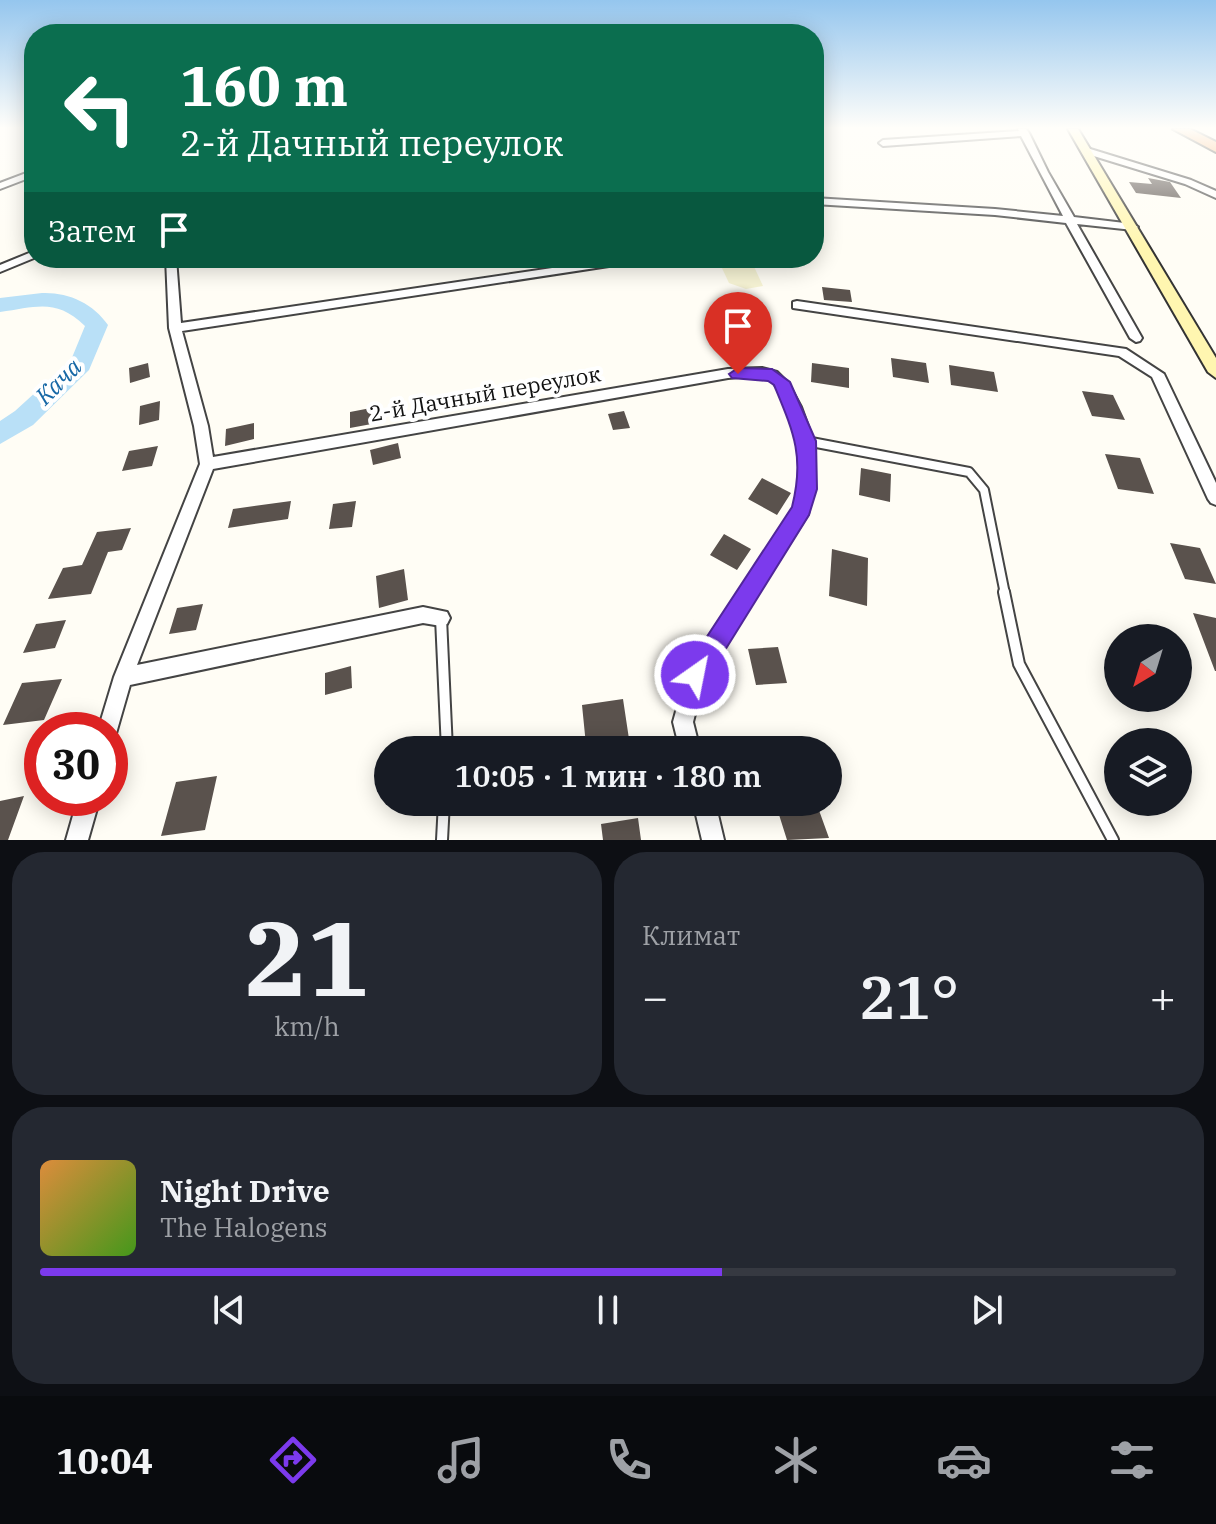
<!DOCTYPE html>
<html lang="ru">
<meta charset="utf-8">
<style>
body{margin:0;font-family:"IBM Plex Serif",serif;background:#242831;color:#f1f3f6;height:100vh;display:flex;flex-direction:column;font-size:30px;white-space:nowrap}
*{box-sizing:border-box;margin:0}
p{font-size:26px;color:#9ea1a6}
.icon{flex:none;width:44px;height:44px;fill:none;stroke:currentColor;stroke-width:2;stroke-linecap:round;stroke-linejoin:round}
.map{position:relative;height:840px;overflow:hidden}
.side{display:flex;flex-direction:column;gap:12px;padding:12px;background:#0d0f14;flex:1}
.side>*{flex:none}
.guide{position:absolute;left:24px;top:24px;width:800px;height:244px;border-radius:32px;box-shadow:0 4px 20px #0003;background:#0b6e4f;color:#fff;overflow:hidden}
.needle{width:52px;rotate:218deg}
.controls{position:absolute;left:1104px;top:624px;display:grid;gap:16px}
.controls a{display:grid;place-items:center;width:88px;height:88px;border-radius:50%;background:#171b24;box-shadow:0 4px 20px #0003;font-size:40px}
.speed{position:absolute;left:24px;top:712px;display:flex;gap:16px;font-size:40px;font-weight:700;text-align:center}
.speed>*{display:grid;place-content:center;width:104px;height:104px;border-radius:50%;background:#171b24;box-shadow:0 4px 20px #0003;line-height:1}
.speed .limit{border:12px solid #d22;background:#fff;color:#111}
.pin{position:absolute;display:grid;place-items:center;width:68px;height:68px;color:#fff;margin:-82px -34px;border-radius:50% 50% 50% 0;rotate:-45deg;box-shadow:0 0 8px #0007}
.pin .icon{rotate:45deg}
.me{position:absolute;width:88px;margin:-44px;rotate:33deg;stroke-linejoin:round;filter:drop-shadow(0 0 6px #0008)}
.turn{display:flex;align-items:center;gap:28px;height:168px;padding:0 24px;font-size:36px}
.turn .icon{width:104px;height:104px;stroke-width:2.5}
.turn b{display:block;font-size:56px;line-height:68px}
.then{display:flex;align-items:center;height:76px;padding:0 24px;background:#0003;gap:16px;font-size:30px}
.big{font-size:60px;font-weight:600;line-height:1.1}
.side .widget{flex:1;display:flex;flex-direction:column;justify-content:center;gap:12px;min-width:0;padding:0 28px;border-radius:32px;background:#242831}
.side .dial{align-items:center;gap:0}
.dial b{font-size:104px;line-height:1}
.song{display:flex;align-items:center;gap:24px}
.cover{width:96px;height:96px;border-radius:12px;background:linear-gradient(135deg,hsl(30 70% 55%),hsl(100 70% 35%))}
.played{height:8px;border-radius:4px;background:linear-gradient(90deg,#7c3aed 60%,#363941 60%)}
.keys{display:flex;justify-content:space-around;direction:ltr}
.heat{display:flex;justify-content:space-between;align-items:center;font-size:44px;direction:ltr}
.side .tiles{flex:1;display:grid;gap:12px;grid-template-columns:1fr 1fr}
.widget:last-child{grid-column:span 2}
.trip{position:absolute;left:374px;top:736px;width:468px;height:80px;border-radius:40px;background:#171b24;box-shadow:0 4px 20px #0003;font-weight:600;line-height:80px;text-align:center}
.tab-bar{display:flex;height:128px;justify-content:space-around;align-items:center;background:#090b0e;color:#9ea1a6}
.tab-bar .icon{width:56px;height:56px}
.tab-bar .on{color:#7c3aed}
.tab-bar b{font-size:36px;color:#f1f3f6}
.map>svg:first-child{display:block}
.farmland{fill:#f6f3d4}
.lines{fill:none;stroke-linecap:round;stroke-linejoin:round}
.river{fill:#b9e0f7;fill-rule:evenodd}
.building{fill:#5a524d}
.lane-far1-casing{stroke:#444;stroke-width:12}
.lane-casing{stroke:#444;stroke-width:14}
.street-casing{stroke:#444;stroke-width:4}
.secondary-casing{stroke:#333;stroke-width:4}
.highway-casing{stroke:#222;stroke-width:4}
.lane-far1{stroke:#fff;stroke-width:8}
.lane{stroke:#fff;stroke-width:10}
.street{fill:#fff;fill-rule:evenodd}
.secondary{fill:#fff6b0;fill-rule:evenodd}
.highway{fill:#f5a25d;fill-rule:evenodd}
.route{fill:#7c3aed;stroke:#51269a;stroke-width:2}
.labels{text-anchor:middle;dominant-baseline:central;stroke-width:8;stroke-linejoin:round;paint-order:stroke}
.street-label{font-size:22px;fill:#111;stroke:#fff}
.water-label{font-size:24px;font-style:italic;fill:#1768a6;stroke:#fff}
</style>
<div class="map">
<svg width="1216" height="840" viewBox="0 0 1216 840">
<rect width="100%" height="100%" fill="#fffdf5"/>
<path class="farmland" d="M 730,258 L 750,258 L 763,286 L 746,289 L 729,283 L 721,266 Z"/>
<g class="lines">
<path class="river" d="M 42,293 C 68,292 93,303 108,325 L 89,370 L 33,425 L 0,444 L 0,421 L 15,411 L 71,360 L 85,326 C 56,298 37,307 0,312 L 0,298 Z"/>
</g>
<path class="building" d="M 1148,178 L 1170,182 L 1181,198 L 1136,193 L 1129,182 L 1152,184 Z
M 822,287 L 850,290 L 852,302 L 824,300 Z
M 891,358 L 926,363 L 929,383 L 893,377 Z
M 148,363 L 150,377 L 130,383 L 129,368 Z
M 812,363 L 849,368 L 849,388 L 811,382 Z
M 949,365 L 994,372 L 998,392 L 951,385 Z
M 1082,391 L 1113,395 L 1125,420 L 1092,416 Z
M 160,401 L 159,420 L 139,425 L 140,406 Z
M 376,407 L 377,423 L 350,428 L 350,412 Z
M 624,411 L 630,428 L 613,430 L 608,414 Z
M 254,423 L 254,439 L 225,446 L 226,429 Z
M 398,443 L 401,458 L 373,465 L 370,450 Z
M 158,446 L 152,466 L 122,471 L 129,451 Z
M 1105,454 L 1140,458 L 1154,494 L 1118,489 Z
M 861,468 L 891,474 L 890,502 L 859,495 Z
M 762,478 L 791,493 L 777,515 L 748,499 Z
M 291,501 L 288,519 L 228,528 L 233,509 Z
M 356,501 L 352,527 L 329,529 L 333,504 Z
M 131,528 L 122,550 L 108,552 L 91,594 L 48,599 L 63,568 L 82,565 L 97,532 Z
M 724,534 L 751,549 L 737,570 L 710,555 Z
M 1170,543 L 1200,548 L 1216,584 L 1185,579 Z
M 832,549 L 868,558 L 867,606 L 829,596 Z
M 404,569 L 408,600 L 379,608 L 376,576 Z
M 203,604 L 196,630 L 169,634 L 177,608 Z
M 1193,613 L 1216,618 L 1216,671 L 1215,671 Z
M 66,620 L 55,648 L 23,653 L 36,624 Z
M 778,647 L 787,683 L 756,685 L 748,649 Z
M 351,666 L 352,688 L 325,695 L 325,673 Z
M 62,679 L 44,720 L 3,725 L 22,683 Z
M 623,699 L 629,739 L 586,745 L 582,705 Z
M 217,776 L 205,830 L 161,836 L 176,782 Z
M 24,796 L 8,840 L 0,840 L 0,801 Z
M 775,802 L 816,802 L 829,838 L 787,840 Z
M 638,818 L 641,840 L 603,840 L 601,824 Z"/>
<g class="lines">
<g class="lane-far1-casing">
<path id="lane-far1" d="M 806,441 L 969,472 L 984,490 L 1005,594"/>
</g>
<g class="lane-casing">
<path id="lane" d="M 1004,592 L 1019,664 L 1113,840
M 441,618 L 447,750
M 442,840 L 444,802"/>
</g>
<g class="street-casing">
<path id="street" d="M 1018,129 L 1026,129 L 1029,133 L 1048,172 L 1074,217 L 1133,224 L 1138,227 L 1133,230 L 1077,224 L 1142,338 L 1140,341 L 1136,342 L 1130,338 L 1066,223 L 995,215 L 814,204 L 814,198 L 995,209 L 1063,216 L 1021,136 L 883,146 L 879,143 L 883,140 L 1019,131 Z
M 1087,148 L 1191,180 L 1216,191 L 1216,198 L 1185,184 L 1084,153 L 1083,151 Z
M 34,170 L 34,176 L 0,189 L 0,183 Z
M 34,251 L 34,258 L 0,272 L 0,265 Z
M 166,258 L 176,258 L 181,323 L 620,258 L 627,261 L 622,264 L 182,331 L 208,426 L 213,457 L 728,369 L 762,368 L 777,372 L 788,383 L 801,407 L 813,440 L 815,478 L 808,514 L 704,679 L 693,722 L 700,750 L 680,750 L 673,722 L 688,668 L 795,507 C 803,470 801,437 785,402 C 781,394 776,382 766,378 C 755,374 740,377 728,378 L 213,469 L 137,665 L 423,607 L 447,612 L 450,618 L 447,624 L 441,626 L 423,623 L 130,685 L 115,737 L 110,739 L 110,730 L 98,730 L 114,677 L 200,464 L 194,426 L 169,328 Z
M 797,301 L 1126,349 L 1164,374 L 1216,483 L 1216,505 L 1211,503 L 1208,499 L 1152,377 L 1119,356 L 793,308 L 793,302 Z
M 78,798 L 100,798 L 88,840 L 66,840 Z
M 693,802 L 715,802 L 724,840 L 702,840 Z"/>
</g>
<g class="secondary-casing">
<path id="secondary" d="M 1068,129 L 1078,129 L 1216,358 L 1216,378 L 1208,372 Z"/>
</g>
<g class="highway-casing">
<path id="highway" d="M 1173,129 L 1190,129 L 1216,142 L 1216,152 Z"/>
</g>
<use href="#lane-far1" class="lane-far1"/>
<use href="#lane" class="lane"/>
<use href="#street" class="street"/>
<use href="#secondary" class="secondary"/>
<use href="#highway" class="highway"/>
</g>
<linearGradient id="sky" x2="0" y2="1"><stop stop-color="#95c6ee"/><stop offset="0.52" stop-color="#fffefa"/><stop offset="1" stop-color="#fffefa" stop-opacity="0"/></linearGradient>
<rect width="1216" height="246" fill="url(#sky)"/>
<path class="route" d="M 738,368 L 772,369 L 790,382 L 816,441 L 817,489 L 809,515 L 704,684 L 695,687 L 687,684 L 683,675 L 687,667 L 792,507 C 805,456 793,431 774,385 L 768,381 L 732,378 L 729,374 Z"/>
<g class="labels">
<g class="street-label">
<text transform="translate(485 393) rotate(-10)">2-й Дачный переулок</text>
</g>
<g class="water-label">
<text transform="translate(58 381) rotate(-45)">Кача</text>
</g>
</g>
</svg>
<div class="controls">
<a><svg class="needle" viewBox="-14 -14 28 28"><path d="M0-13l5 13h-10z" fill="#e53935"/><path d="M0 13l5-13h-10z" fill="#9ea1a6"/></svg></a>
<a><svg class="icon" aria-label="layers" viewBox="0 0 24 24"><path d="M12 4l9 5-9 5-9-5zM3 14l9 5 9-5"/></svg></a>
</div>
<div class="speed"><div class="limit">30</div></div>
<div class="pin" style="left:738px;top:374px;background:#d93025"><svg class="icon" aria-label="arrive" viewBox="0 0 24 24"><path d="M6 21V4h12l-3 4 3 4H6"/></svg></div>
<svg class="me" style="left:695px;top:675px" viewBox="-20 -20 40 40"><circle r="17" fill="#7c3aed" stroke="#fff" stroke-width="3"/><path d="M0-11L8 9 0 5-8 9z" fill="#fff"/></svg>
<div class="trip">10:05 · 1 мин · 180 m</div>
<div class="guide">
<div class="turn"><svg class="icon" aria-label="left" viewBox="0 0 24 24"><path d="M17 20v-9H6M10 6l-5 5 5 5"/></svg><div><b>160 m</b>2-й Дачный переулок</div></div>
<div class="then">Затем<svg class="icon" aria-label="arrive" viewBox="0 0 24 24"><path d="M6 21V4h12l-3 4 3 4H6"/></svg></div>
</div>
</div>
<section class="side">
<div class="tiles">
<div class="widget dial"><b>21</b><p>km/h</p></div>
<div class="widget"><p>Климат</p>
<div class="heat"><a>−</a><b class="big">21°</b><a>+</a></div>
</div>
<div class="widget">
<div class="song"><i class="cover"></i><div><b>Night Drive</b><p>The Halogens</p></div></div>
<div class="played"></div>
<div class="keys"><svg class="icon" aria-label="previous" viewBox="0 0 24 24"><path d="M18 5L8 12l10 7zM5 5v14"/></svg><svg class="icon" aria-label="pause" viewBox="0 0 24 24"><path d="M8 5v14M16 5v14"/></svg><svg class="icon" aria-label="next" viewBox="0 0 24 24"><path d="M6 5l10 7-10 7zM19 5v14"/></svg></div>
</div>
</div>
</section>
<nav class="tab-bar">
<b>10:04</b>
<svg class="icon on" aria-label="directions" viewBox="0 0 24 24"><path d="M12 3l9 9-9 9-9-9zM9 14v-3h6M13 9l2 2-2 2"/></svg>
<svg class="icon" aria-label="music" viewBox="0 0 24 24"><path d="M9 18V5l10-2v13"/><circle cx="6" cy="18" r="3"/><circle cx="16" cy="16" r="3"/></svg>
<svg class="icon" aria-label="phone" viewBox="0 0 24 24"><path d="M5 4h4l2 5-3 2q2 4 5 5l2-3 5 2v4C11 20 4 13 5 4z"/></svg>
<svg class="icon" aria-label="climate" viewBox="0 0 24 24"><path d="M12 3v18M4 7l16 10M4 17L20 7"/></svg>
<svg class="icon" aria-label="car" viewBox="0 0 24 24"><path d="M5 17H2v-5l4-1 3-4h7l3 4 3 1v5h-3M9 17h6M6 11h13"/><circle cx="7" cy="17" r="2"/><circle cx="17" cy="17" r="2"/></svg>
<svg class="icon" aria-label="filters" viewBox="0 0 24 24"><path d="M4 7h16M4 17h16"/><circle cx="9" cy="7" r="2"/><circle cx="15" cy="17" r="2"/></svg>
</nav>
